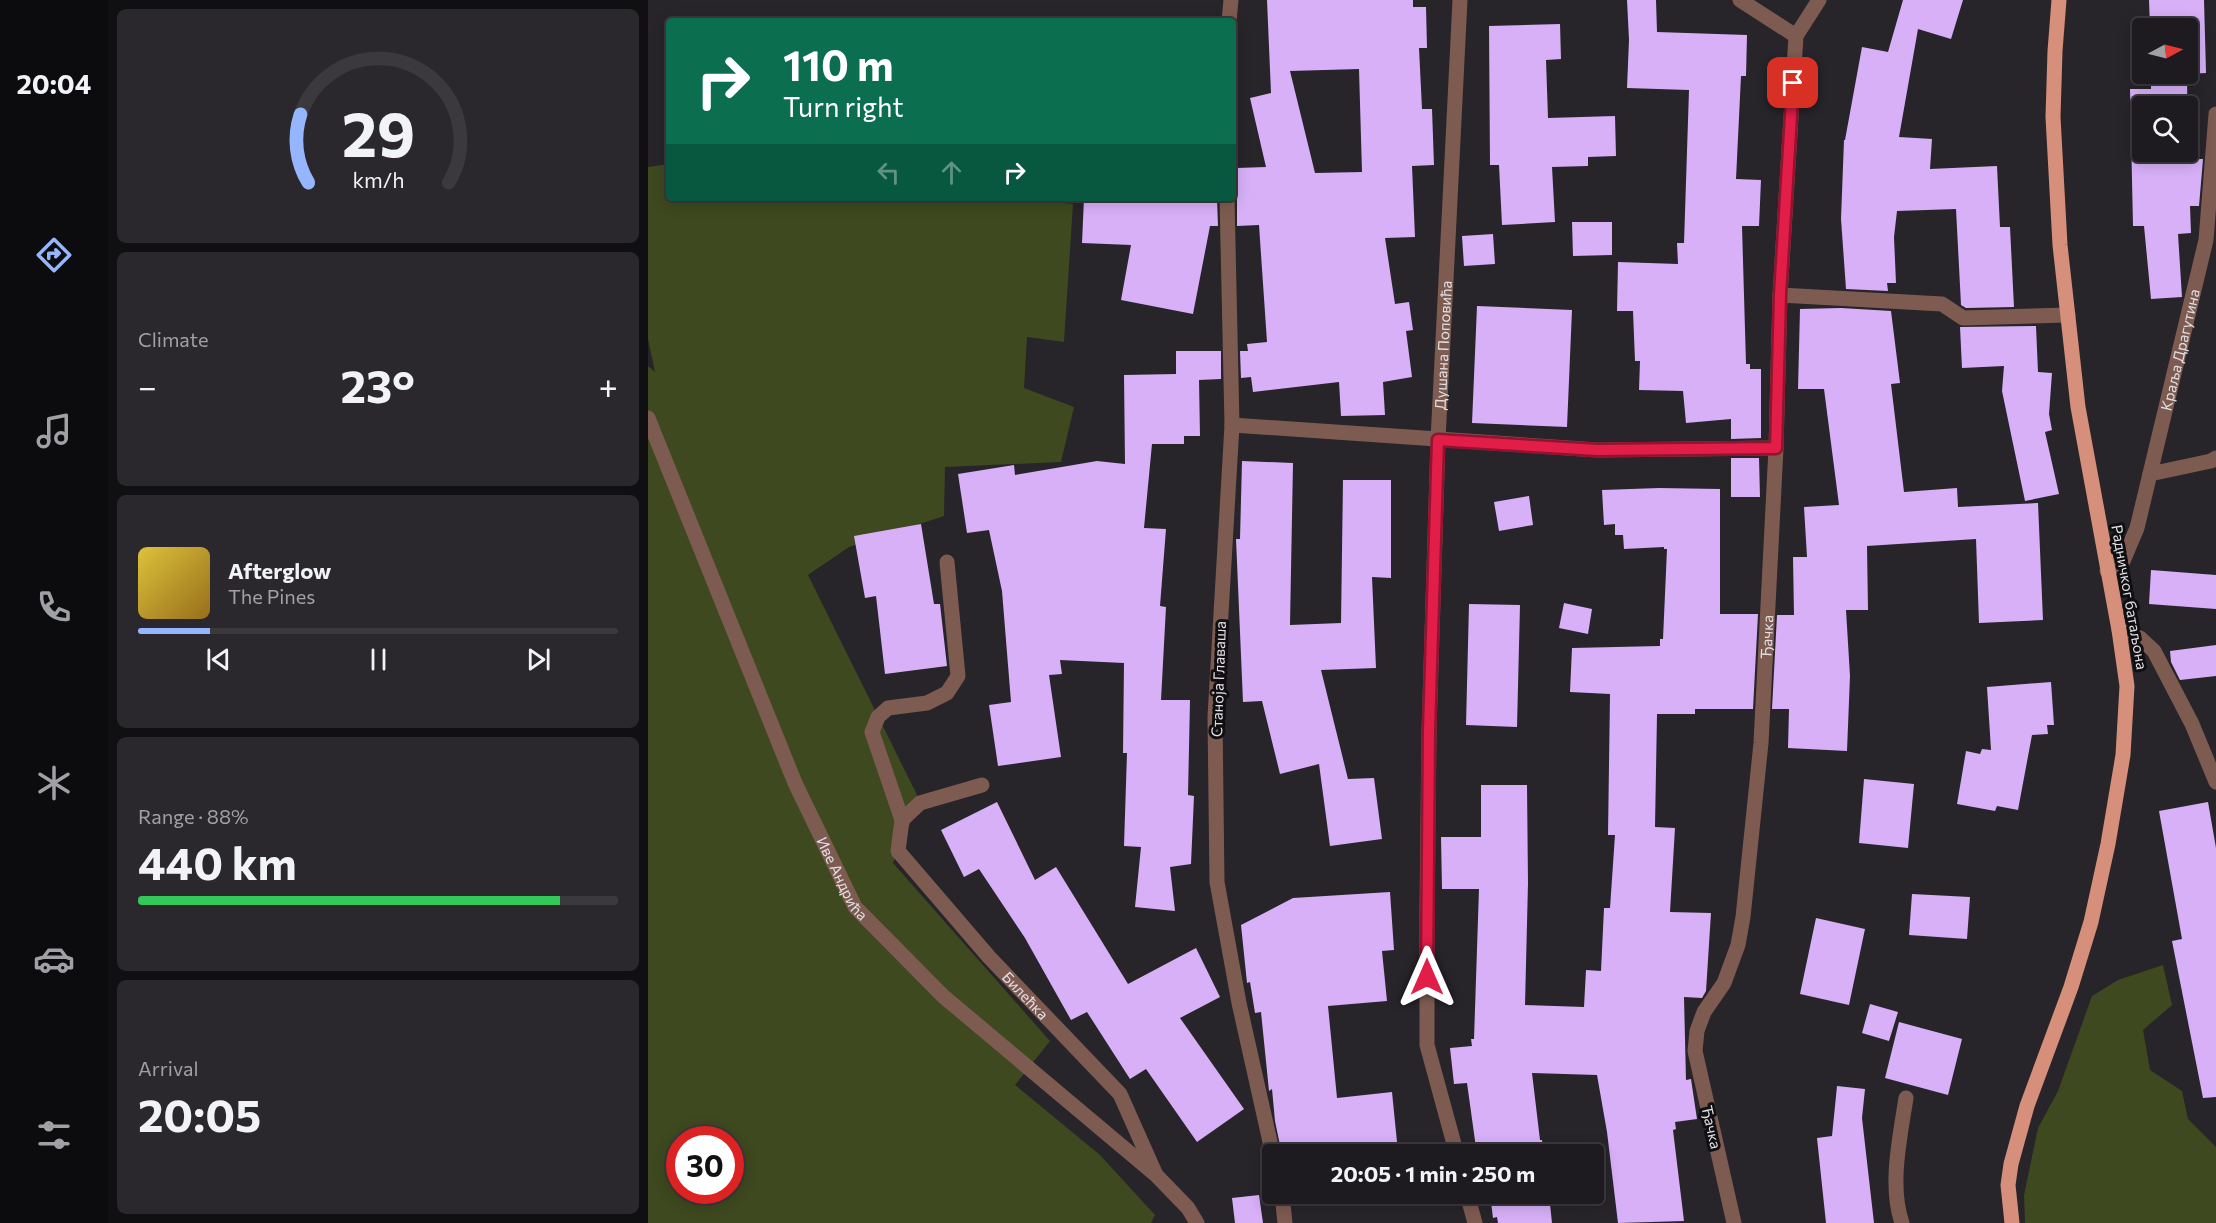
<!DOCTYPE html>
<meta charset="utf-8">
<style>
body{margin:0;font-family:Commissioner,sans-serif;background:#2a282d;color:#f1f3f6;height:100vh;display:flex;flex-direction:column;font-size:22px;white-space:nowrap}
*{box-sizing:border-box;margin:0}
p{font-size:20px;color:#a0a1a5}
.icon{flex:none;width:33px;height:33px;fill:none;stroke:currentColor;stroke-width:2;stroke-linecap:round;stroke-linejoin:round}
.map{position:relative;flex:1;overflow:hidden}
.panel{display:flex;flex-direction:column;gap:9px;padding:9px;background:#100f12;width:540px}
.panel>*{flex:none}
.hud{position:absolute;left:18px;top:18px;width:570px;height:183px;border-radius:6px;box-shadow:0 3px 15px #0003,0 0 0 2px #3b393e;background:#0b6e4f;color:#fff;overflow:hidden}
.needle{width:39px;rotate:83deg}
.fabs{position:absolute;left:1484px;top:18px;display:grid;gap:12px}
.fabs a{display:grid;place-items:center;width:66px;height:66px;border-radius:6px;background:#1d1b20;box-shadow:0 3px 15px #0003,0 0 0 2px #3b393e;font-size:30px}
.speed{position:absolute;left:18px;top:1126px;display:flex;gap:12px;font-size:30px;font-weight:700;text-align:center}
.speed>*{display:grid;place-content:center;width:78px;height:78px;border-radius:50%;background:#1d1b20;box-shadow:0 3px 15px #0003,0 0 0 2px #3b393e;line-height:1}
.speed .limit{border:9px solid #d22;background:#fff;color:#111}
.pin{position:absolute;display:grid;place-items:center;width:51px;height:51px;color:#fff;margin:-26px;border-radius:12px;box-shadow:0 3px 9px #0006}
.me{position:absolute;width:66px;margin:-33px;rotate:0deg;stroke-linejoin:round;filter:drop-shadow(0 0 4px #0008)}
.turn{display:flex;align-items:center;gap:21px;height:126px;padding:0 18px;font-size:27px}
.turn .icon{width:78px;height:78px;stroke-width:2.5}
.turn b{display:block;font-size:42px;line-height:51px}
.lanes{display:flex;align-items:center;height:57px;padding:0 18px;background:#0003;justify-content:center;gap:30px;direction:ltr}
.lanes .off{opacity:.35}
.big{font-size:45px;font-weight:700;line-height:1.1}
.panel .card{flex:1;display:flex;flex-direction:column;justify-content:center;gap:9px;min-width:0;padding:0 21px;border-radius:9px;background:#2a282d}
.panel .dial{align-items:center;gap:0}
.dial svg{height:156px;overflow:visible;fill:none;stroke:#3b393e;stroke-width:7;stroke-linecap:round;text-anchor:middle}
.dial text{fill:#f1f3f6;stroke:none}
.song{display:flex;align-items:center;gap:18px}
.cover{width:72px;height:72px;border-radius:9px;background:linear-gradient(135deg,hsl(50 70% 55%),hsl(40 70% 35%))}
.played{height:6px;border-radius:3px;background:linear-gradient(90deg,#95b6fd 15%,#3b393e 15%)}
.keys{display:flex;justify-content:space-around;direction:ltr}
.heat{display:flex;justify-content:space-between;align-items:center;font-size:33px;direction:ltr}
.charge{height:9px;border-radius:4px;background:linear-gradient(90deg,#34c759 88%,#3b393e 0)}
.trip{position:absolute;left:614px;top:1144px;width:342px;height:60px;border-radius:6px;background:#1d1b20;box-shadow:0 3px 15px #0003,0 0 0 2px #3b393e;font-weight:700;line-height:60px;text-align:center}
main{display:flex;flex:1;min-height:0}
.tab-bar{display:flex;flex-direction:column;width:108px;justify-content:space-around;align-items:center;background:#0c0b0d;color:#a0a1a5}
.tab-bar .icon{width:42px;height:42px}
.tab-bar .selected{color:#95b6fd}
.tab-bar b{font-size:27px;color:#f1f3f6}
.map>svg:first-child{display:block}
.green{fill:#3e491f;fill-rule:evenodd}
.building{fill:#d7b0f8;fill-rule:evenodd}
.lines{fill:none;stroke-linecap:round;stroke-linejoin:round}
.service{stroke:#7e5b51;stroke-width:15}
.minor{stroke:#7e5b51;stroke-width:15}
.tertiary{stroke:#7e5b51;stroke-width:15}
.primary{stroke:#d68f7a;stroke-width:15}
.route-casing{stroke:#92132f;stroke-width:15}
.route{stroke:#e11d48;stroke-width:10}
.labels{text-anchor:middle;dominant-baseline:central;stroke-width:6;stroke-linejoin:round;paint-order:stroke}
.street-label{font-size:15px;fill:#e2e0e4;stroke:#0f0e11}
</style>
<main>
<nav class="tab-bar">
<b>20:04</b>
<svg class="icon selected" aria-label="directions" viewBox="0 0 24 24"><path d="M12 3l9 9-9 9-9-9zM9 14v-3h6M13 9l2 2-2 2"/></svg>
<svg class="icon" aria-label="music" viewBox="0 0 24 24"><path d="M9 18V5l10-2v13"/><circle cx="6" cy="18" r="3"/><circle cx="16" cy="16" r="3"/></svg>
<svg class="icon" aria-label="phone" viewBox="0 0 24 24"><path d="M5 4h4l2 5-3 2q2 4 5 5l2-3 5 2v4C11 20 4 13 5 4z"/></svg>
<svg class="icon" aria-label="climate" viewBox="0 0 24 24"><path d="M12 3v18M4 7l16 10M4 17L20 7"/></svg>
<svg class="icon" aria-label="car" viewBox="0 0 24 24"><path d="M5 17H2v-5l4-1 3-4h7l3 4 3 1v5h-3M9 17h6M6 11h13"/><circle cx="7" cy="17" r="2"/><circle cx="17" cy="17" r="2"/></svg>
<svg class="icon" aria-label="filters" viewBox="0 0 24 24"><path d="M4 7h16M4 17h16"/><circle cx="9" cy="7" r="2"/><circle cx="15" cy="17" r="2"/></svg>
</nav>
<section class="panel">
<div class="card dial"><svg viewBox="0 0 100 80">
<path d="M14 69A42 42 0 1 1 86 69"/>
<path d="M14 69A42 42 0 0 1 10 34" stroke="#95b6fd"/>
<text x="50" y="56" font-size="32" font-weight="700">29</text>
<text x="50" y="72" font-size="11">km/h</text>
</svg></div>
<div class="card"><p>Climate</p>
<div class="heat"><a>−</a><b class="big">23°</b><a>+</a></div>
</div>
<div class="card">
<div class="song"><i class="cover"></i><div><b>Afterglow</b><p>The Pines</p></div></div>
<div class="played"></div>
<div class="keys"><svg class="icon" aria-label="previous" viewBox="0 0 24 24"><path d="M18 5L8 12l10 7zM5 5v14"/></svg><svg class="icon" aria-label="pause" viewBox="0 0 24 24"><path d="M8 5v14M16 5v14"/></svg><svg class="icon" aria-label="next" viewBox="0 0 24 24"><path d="M6 5l10 7-10 7zM19 5v14"/></svg></div>
</div>
<div class="card"><p>Range · 88%</p><b class="big">440 km</b><div class="charge"></div></div>
<div class="card"><p>Arrival</p><b class="big">20:05</b></div>
</section>
<div class="map">
<svg width="1568" height="1223" viewBox="0 0 1568 1223">
<rect width="100%" height="100%" fill="#27242a"/>
<path class="green" d="M 21,164 L 21,198 L 371,198 L 425,204 L 416,342 L 379,337 L 376,388 L 426,407 L 413,462 L 297,467 L 296,516 L 201,547 L 160,575 L 272,801 L 245,863 L 402,1041 L 367,1085 L 452,1155 L 507,1215 L 503,1223 L 0,1223 L 0,366 L 7,372 L 0,339 L 0,167 ZM 32,1140 L 82,1140 L 82,1191 L 32,1191 Z
M 1515,965 L 1524,1005 L 1495,1030 L 1502,1070 L 1534,1091 L 1540,1119 L 1568,1147 L 1568,1223 L 1377,1223 L 1376,1195 L 1390,1128 L 1410,1091 L 1444,996 L 1470,980 Z"/>
<path class="building" d="M 619,0 L 765,0 L 765,7 L 778,7 L 779,48 L 771,48 L 774,109 L 784,109 L 786,165 L 764,166 L 767,237 L 737,238 L 747,304 L 761,302 L 765,330 L 758,331 L 764,377 L 735,382 L 737,415 L 693,416 L 691,382 L 605,392 L 603,377 L 593,378 L 592,351 L 600,351 L 599,344 L 619,342 L 611,225 L 589,226 L 589,168 L 618,167 L 602,98 L 623,93 ZM 711,69 L 714,172 L 667,173 L 642,71 Z
M 979,0 L 1008,0 L 1009,32 L 1099,35 L 1098,76 L 1093,76 L 1088,179 L 1113,180 L 1111,226 L 1094,226 L 1098,364 L 1102,364 L 1102,369 L 1113,369 L 1113,438 L 1083,439 L 1083,419 L 1038,423 L 1035,391 L 991,390 L 992,361 L 987,361 L 985,311 L 969,311 L 970,262 L 1030,264 L 1029,243 L 1036,243 L 1041,90 L 979,88 L 981,40 Z
M 1255,0 L 1315,0 L 1303,39 L 1270,29 L 1251,137 L 1284,139 L 1282,169 L 1349,166 L 1352,227 L 1362,227 L 1366,307 L 1318,308 L 1313,305 L 1308,209 L 1249,211 L 1246,237 L 1248,283 L 1239,283 L 1240,291 L 1198,289 L 1193,219 L 1196,140 L 1197,140 L 1214,47 L 1240,52 Z
M 1501,0 L 1556,0 L 1558,73 L 1539,74 L 1540,159 L 1555,159 L 1551,206 L 1542,206 L 1543,233 L 1530,234 L 1534,297 L 1503,299 L 1496,226 L 1485,226 L 1482,89 L 1503,89 L 1503,74 L 1539,74 L 1539,28 L 1502,28 ZM 1494,106 L 1539,106 L 1539,152 L 1494,152 Z
M 912,24 L 913,59 L 898,60 L 900,118 L 967,116 L 968,156 L 940,157 L 940,166 L 904,167 L 907,222 L 854,225 L 851,165 L 842,165 L 841,26 Z
M 436,198 L 569,198 L 570,226 L 562,226 L 545,314 L 473,300 L 483,245 L 434,243 Z
M 924,222 L 964,222 L 964,255 L 925,256 Z
M 845,234 L 847,264 L 816,266 L 814,236 Z
M 829,306 L 924,310 L 919,427 L 824,423 Z
M 1193,308 L 1243,311 L 1252,383 L 1243,384 L 1256,492 L 1309,488 L 1310,507 L 1390,503 L 1395,620 L 1331,623 L 1328,539 L 1219,546 L 1220,610 L 1198,610 L 1202,676 L 1199,751 L 1140,748 L 1141,709 L 1124,709 L 1129,615 L 1146,615 L 1145,557 L 1159,557 L 1156,507 L 1191,505 L 1176,389 L 1150,389 L 1152,309 Z
M 1388,326 L 1390,372 L 1404,373 L 1401,414 L 1404,430 L 1397,432 L 1411,494 L 1377,501 L 1354,391 L 1356,366 L 1314,368 L 1312,327 Z
M 528,351 L 573,351 L 573,379 L 551,380 L 552,436 L 536,436 L 536,444 L 504,444 L 496,528 L 518,529 L 512,606 L 518,607 L 513,700 L 542,700 L 540,795 L 546,796 L 543,864 L 522,867 L 527,911 L 487,907 L 493,847 L 476,846 L 479,753 L 475,753 L 476,663 L 412,660 L 414,674 L 401,675 L 413,757 L 350,766 L 341,705 L 363,702 L 354,591 L 341,530 L 319,533 L 310,474 L 366,465 L 367,475 L 449,461 L 477,464 L 476,375 L 528,374 Z
M 1083,458 L 1111,458 L 1112,497 L 1083,497 Z
M 594,461 L 645,463 L 642,625 L 693,623 L 695,480 L 743,480 L 743,578 L 724,577 L 728,668 L 673,670 L 700,779 L 726,778 L 734,839 L 682,846 L 671,764 L 632,774 L 614,701 L 595,702 L 588,539 L 592,539 Z
M 1011,488 L 1072,489 L 1072,614 L 1110,614 L 1105,709 L 1047,709 L 1047,714 L 1009,714 L 1007,827 L 1027,828 L 1022,912 L 1063,913 L 1058,991 L 1054,998 L 1036,997 L 1038,1080 L 1043,1079 L 1049,1119 L 1027,1122 L 1028,1129 L 1025,1130 L 1036,1221 L 970,1223 L 959,1132 L 949,1075 L 884,1073 L 892,1140 L 894,1140 L 896,1155 L 829,1155 L 819,1083 L 806,1084 L 802,1048 L 824,1046 L 823,1039 L 826,1039 L 831,889 L 794,889 L 793,837 L 833,837 L 833,785 L 879,785 L 880,883 L 877,1005 L 936,1007 L 938,970 L 953,971 L 956,908 L 962,908 L 967,835 L 960,835 L 962,694 L 922,692 L 924,648 L 1012,646 L 1012,639 L 1015,639 L 1019,549 L 1016,549 L 1016,547 L 976,549 L 975,535 L 967,535 L 967,524 L 956,525 L 954,490 Z
M 881,496 L 885,525 L 851,531 L 846,502 Z
M 273,524 L 286,604 L 292,604 L 299,666 L 237,674 L 228,596 L 217,598 L 206,536 Z
M 1503,570 L 1568,575 L 1568,609 L 1501,604 Z
M 916,603 L 944,609 L 940,634 L 911,628 Z
M 821,604 L 872,605 L 869,727 L 818,725 Z
M 1568,645 L 1568,676 L 1532,680 L 1523,662 L 1522,651 Z
M 1403,682 L 1406,725 L 1399,725 L 1400,734 L 1384,735 L 1370,810 L 1349,806 L 1347,811 L 1309,804 L 1318,751 L 1332,754 L 1334,749 L 1343,750 L 1339,687 Z
M 1216,779 L 1266,784 L 1260,848 L 1211,843 Z
M 349,802 L 387,880 L 408,867 L 480,984 L 548,948 L 572,997 L 532,1018 L 596,1109 L 549,1142 L 498,1069 L 482,1079 L 439,1012 L 423,1020 L 377,938 L 331,869 L 316,877 L 293,830 Z
M 1560,802 L 1568,848 L 1568,1097 L 1555,1098 L 1524,941 L 1534,939 L 1511,811 Z
M 742,892 L 746,950 L 734,951 L 739,1001 L 680,1006 L 689,1098 L 744,1092 L 749,1142 L 743,1143 L 746,1155 L 634,1155 L 627,1121 L 624,1089 L 621,1091 L 613,1012 L 607,1013 L 602,982 L 599,983 L 593,925 L 645,898 Z
M 1264,894 L 1322,897 L 1319,939 L 1261,935 Z
M 1168,918 L 1217,929 L 1201,1005 L 1152,994 Z
M 1222,1004 L 1250,1012 L 1241,1041 L 1214,1033 Z
M 1251,1022 L 1314,1039 L 1300,1095 L 1237,1078 Z
M 1189,1086 L 1217,1089 L 1214,1118 L 1226,1223 L 1178,1223 L 1169,1138 L 1184,1136 Z
M 700,1194 L 746,1194 L 747,1196 L 703,1206 Z
M 842,1194 L 901,1194 L 904,1223 L 850,1223 L 849,1217 L 845,1218 Z
M 611,1195 L 615,1223 L 587,1223 L 584,1198 Z"/>
<g class="lines">
<path class="service" d="M 1132,295 L 1294,304 L 1315,318 L 1420,315
M 1471,630 L 1492,638 L 1506,651 L 1544,724 L 1568,782
M 1254,1223 C 1241,1186 1252,1137 1258,1098"/>
<g class="minor">
<path d="M 1092,0 L 1148,36"/>
<path d="M 581,21 L 583,0"/>
<path d="M 579,198 L 584,425 L 567,717 L 569,882 L 591,1003 L 625,1155"/>
<path d="M 584,425 L 949,450 L 1128,448"/>
<path d="M 1502,474 L 1563,461 L 1568,458"/>
<path id="s1" d="M 299,562 L 310,676 L 299,693 L 279,703 L 240,708 L 230,717 L 224,732 L 254,820 L 250,851 L 341,957 L 472,1094 L 508,1175"/>
<path id="s2" d="M 1459,571 L 1475,561 L 1489,528 L 1558,240 L 1568,114"/>
<path d="M 254,820 L 272,803 L 334,785"/>
<path id="s3" d="M 809,1155 L 779,1045 L 779,909 L 781,731 L 790,440 L 812,0"/>
<path d="M 634,1194 L 637,1223"/>
<path d="M 819,1194 L 827,1223"/>
<path id="s4" d="M 1086,1223 L 1047,1051 L 1049,1031 L 1056,1012 L 1076,983 L 1090,945 L 1095,917 L 1113,743 L 1128,448 L 1132,295 L 1148,36 L 1171,0"/>
</g>
<path class="tertiary" id="s5" d="M 0,418 L 147,783 L 207,907 L 295,996 L 508,1175 L 540,1208 L 549,1223"/>
<path class="primary" d="M 1364,1223 L 1360,1185 L 1363,1164 L 1379,1106 L 1423,987 L 1443,922 L 1460,844 L 1475,755 L 1479,686 L 1471,630 L 1430,407 L 1412,245 L 1405,117 L 1407,51 L 1411,0"/>
</g>
<g class="lines">
<g class="route-casing">
<path id="route" d="M 779,977 L 781,731 L 790,440 L 949,450 L 1128,448 L 1132,295 L 1145,83"/>
</g>
<use href="#route" class="route"/>
</g>
<g class="labels">
<g class="street-label">
<text stroke="none"><textPath href="#s3" startOffset="814">Душана Поповића</textPath></text>
<text stroke="none"><textPath href="#s2" startOffset="238">Краља Драгутина</textPath></text>
<text transform="translate(1482 597) rotate(80)">Радничког батаљона</text>
<text stroke="none"><textPath href="#s4" startOffset="602">Ђачка</textPath></text>
<text transform="translate(570 679) rotate(-88)">Станоја Главаша</text>
<text stroke="none"><textPath href="#s5" startOffset="500">Иве Андрића</textPath></text>
<text stroke="none"><textPath href="#s1" startOffset="543">Билећка</textPath></text>
<text transform="translate(1064 1127) rotate(77)">Ђачка</text>
</g>
</g>
</svg>
<div class="fabs">
<a><svg class="needle" viewBox="-14 -14 28 28"><path d="M0-13l5 13h-10z" fill="#e53935"/><path d="M0 13l5-13h-10z" fill="#a0a1a5"/></svg></a>
<a><svg class="icon" aria-label="search" viewBox="0 0 24 24"><circle cx="10" cy="10" r="6"/><path d="M15 15l6 6"/></svg></a>
</div>
<div class="speed"><div class="limit">30</div></div>
<div class="pin" style="left:1145px;top:83px;background:#d93025"><svg class="icon" aria-label="arrive" viewBox="0 0 24 24"><path d="M6 21V4h12l-3 4 3 4H6"/></svg></div>
<svg class="me" style="left:779px;top:977px" viewBox="-20 -20 40 40"><path d="M0-17L14 15 0 8-14 15z" fill="#e11d48" stroke="#fff" stroke-width="4"/></svg>
<div class="trip">20:05 · 1 min · 250 m</div>
<div class="hud">
<div class="turn"><svg class="icon" aria-label="right" viewBox="0 0 24 24"><path d="M7 20v-9h11M14 6l5 5-5 5"/></svg><div><b>110 m</b>Turn right</div></div>
<div class="lanes"><svg class="icon off" aria-label="left" viewBox="0 0 24 24"><path d="M17 20v-9H6M10 6l-5 5 5 5"/></svg><svg class="icon off" aria-label="ahead" viewBox="0 0 24 24"><path d="M12 20V5M6 11l6-6 6 6"/></svg><svg class="icon" aria-label="right" viewBox="0 0 24 24"><path d="M7 20v-9h11M14 6l5 5-5 5"/></svg></div>
</div>
</div>
</main>
